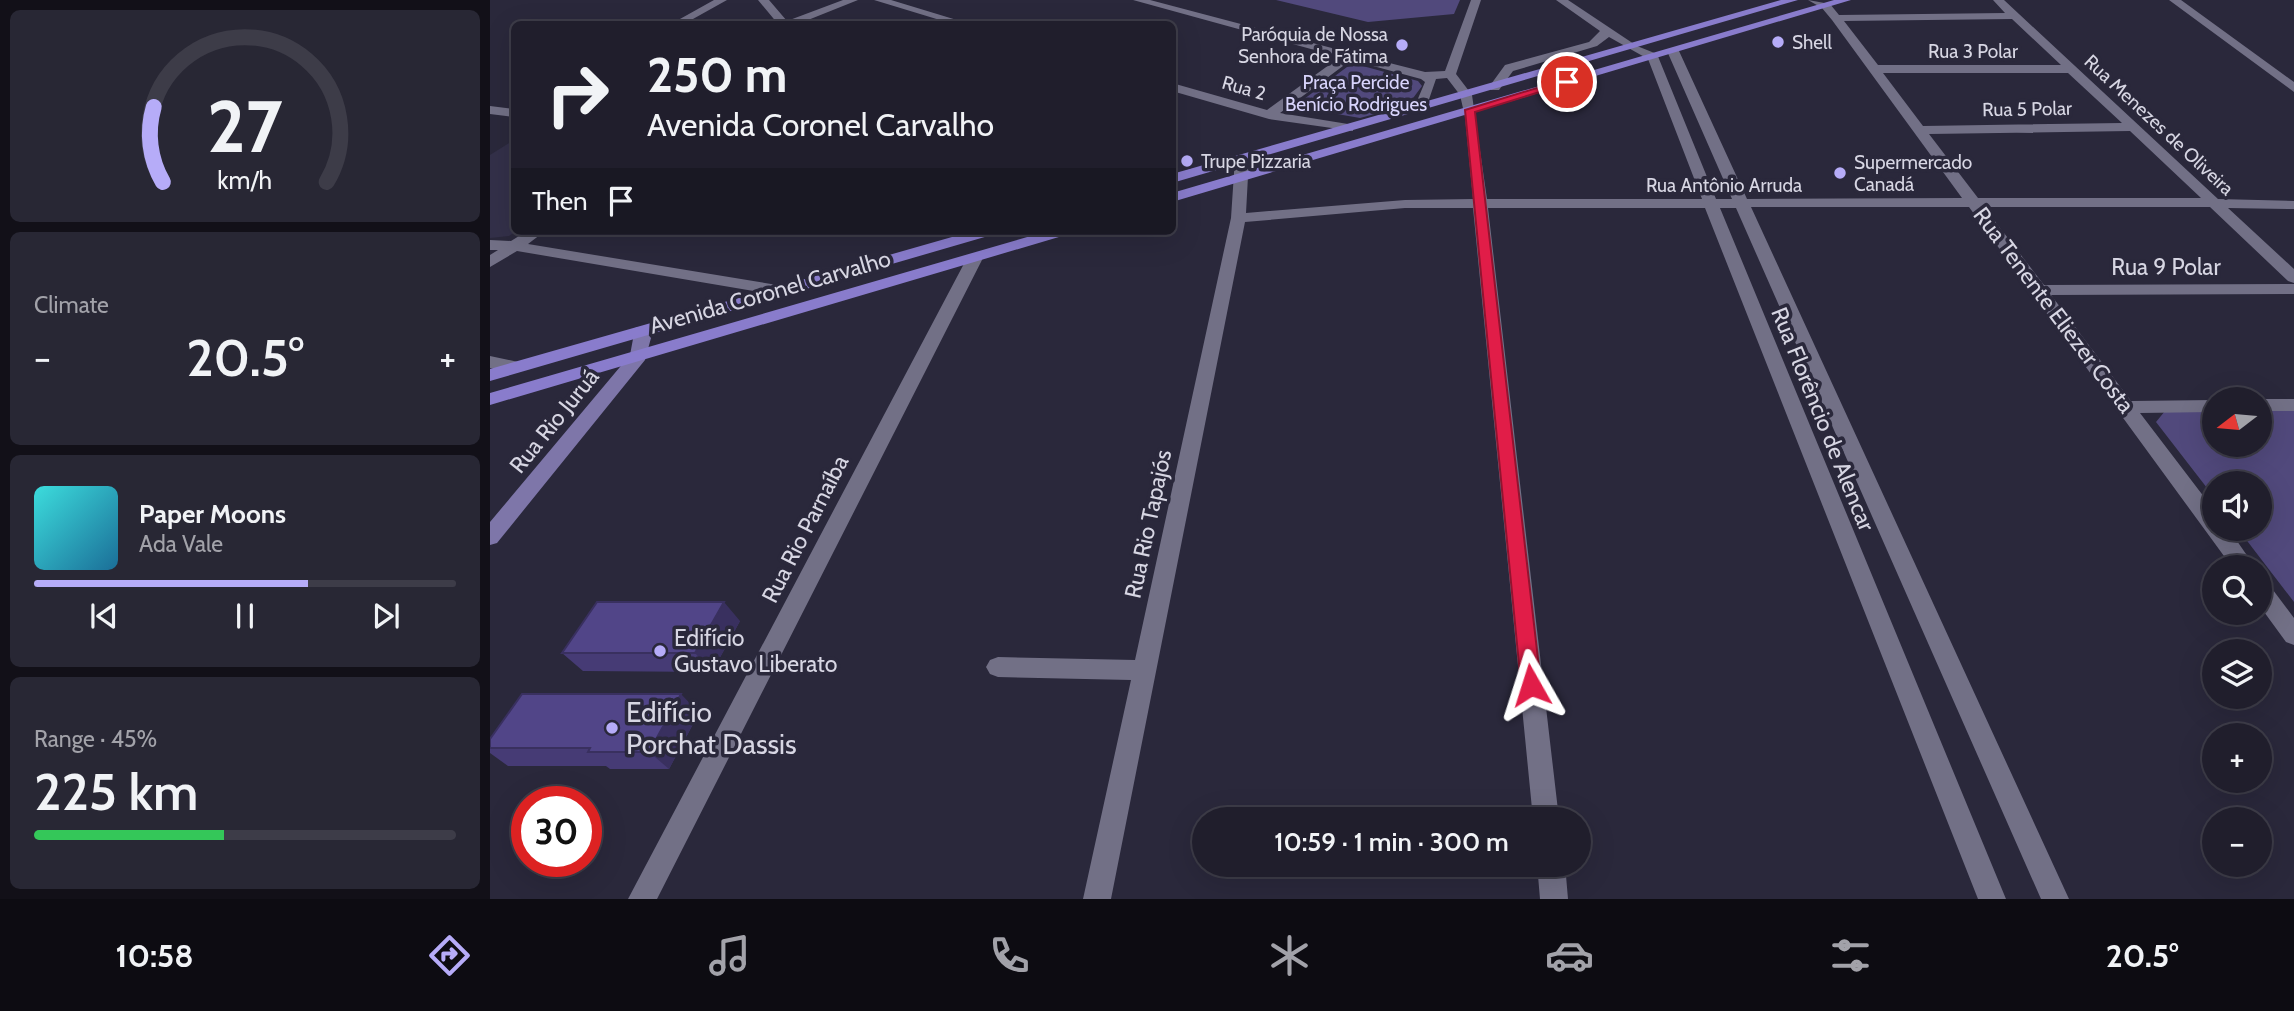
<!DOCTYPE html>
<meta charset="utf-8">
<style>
body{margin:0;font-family:Cabin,sans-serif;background:#282734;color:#f1f3f6;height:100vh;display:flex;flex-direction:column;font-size:26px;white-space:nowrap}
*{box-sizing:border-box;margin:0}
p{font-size:23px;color:#a2a2a9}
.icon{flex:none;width:38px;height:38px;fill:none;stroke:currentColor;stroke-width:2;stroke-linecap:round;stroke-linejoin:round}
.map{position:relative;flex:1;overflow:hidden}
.details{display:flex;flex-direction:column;gap:10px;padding:10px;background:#121018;width:490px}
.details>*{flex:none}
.guide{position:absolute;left:21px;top:21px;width:665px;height:214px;border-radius:10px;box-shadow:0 7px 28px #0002,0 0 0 2px #3d3c48;background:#201e2c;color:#f1f3f6;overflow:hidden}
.needle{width:46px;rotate:254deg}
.buttons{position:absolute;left:1712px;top:387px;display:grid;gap:14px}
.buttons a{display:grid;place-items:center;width:70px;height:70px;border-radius:50%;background:#201e2c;box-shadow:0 7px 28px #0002,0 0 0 2px #3d3c48;font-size:35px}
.speed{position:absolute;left:21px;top:786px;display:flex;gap:14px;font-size:35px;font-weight:700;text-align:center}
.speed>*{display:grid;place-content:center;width:91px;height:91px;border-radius:50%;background:#201e2c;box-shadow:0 7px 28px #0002,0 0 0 2px #3d3c48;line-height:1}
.speed .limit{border:10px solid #d22;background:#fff;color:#111}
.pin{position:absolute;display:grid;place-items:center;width:60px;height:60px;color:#fff;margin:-30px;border:4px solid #fff;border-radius:50%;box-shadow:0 2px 7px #0007}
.me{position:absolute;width:77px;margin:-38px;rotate:354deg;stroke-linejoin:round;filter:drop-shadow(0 0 5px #0008)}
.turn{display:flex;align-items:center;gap:24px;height:147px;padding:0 21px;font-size:32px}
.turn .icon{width:91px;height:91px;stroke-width:2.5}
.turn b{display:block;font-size:49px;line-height:60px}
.then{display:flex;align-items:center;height:66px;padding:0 21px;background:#0003;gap:14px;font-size:26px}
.big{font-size:52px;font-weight:600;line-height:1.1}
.details .widget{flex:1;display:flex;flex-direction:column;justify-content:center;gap:10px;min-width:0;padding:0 24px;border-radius:10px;background:#282734}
.details .dial{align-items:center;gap:0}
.dial svg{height:182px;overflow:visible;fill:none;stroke:#3d3c48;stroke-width:7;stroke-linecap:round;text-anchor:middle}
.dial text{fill:#f1f3f6;stroke:none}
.song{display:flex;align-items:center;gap:21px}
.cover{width:84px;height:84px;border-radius:10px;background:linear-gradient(135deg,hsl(180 70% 55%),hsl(200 70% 35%))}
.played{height:7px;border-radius:4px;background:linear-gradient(90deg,#b6acf8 65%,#3d3c48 65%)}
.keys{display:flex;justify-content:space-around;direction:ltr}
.heat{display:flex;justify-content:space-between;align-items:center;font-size:38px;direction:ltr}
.charge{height:10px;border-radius:5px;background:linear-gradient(90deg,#34c759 45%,#3d3c48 0)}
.trip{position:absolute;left:702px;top:807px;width:399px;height:70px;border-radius:35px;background:#201e2c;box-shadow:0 7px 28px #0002,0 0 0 2px #3d3c48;font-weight:600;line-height:70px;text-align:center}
.tabs{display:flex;height:112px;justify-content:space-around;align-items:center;background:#0d0c12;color:#a2a2a9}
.tabs .icon{width:49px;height:49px}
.tabs .active{color:#b6acf8}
.tabs b{font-size:32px;color:#f1f3f6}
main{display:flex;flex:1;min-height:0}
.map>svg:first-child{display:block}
.built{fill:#333049}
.green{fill:#51497c}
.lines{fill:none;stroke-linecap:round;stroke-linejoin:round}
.minor{fill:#727086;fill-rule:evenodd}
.secondary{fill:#7e76a9;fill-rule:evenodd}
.primary{fill:#897ccc;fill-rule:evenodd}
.wall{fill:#463b75}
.shaded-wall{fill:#39305f}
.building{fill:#514588;stroke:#39305f;stroke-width:2}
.route{fill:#e11d48;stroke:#92132f;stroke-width:2}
.poi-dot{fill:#b6acf8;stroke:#2a283b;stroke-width:2.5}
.labels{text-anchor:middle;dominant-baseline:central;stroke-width:7;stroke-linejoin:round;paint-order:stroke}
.far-poi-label{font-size:19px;fill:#d7d6e3;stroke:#2a283b;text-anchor:start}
.far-street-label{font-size:19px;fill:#d7d6e3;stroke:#2a283b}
.far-park-label{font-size:19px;fill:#d8d4fc;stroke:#2a283b}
.street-label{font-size:23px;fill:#d7d6e3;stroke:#2a283b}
.poi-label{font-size:23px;fill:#d7d6e3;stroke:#2a283b;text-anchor:start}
.near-poi-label{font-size:28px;fill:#d7d6e3;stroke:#2a283b;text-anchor:start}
</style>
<main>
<section class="details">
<div class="widget dial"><svg viewBox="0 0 100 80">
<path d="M14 69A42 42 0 1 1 86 69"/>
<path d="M14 69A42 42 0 0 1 10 36" stroke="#b6acf8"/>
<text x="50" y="56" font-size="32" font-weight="700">27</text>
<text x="50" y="72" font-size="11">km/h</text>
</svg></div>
<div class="widget"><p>Climate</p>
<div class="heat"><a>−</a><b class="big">20.5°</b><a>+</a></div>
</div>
<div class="widget">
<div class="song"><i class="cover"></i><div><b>Paper Moons</b><p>Ada Vale</p></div></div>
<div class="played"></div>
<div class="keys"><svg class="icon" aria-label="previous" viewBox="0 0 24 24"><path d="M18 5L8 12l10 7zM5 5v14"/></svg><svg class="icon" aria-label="pause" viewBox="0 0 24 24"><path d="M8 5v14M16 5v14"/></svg><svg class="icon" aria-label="next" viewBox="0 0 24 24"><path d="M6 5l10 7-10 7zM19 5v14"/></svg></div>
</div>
<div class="widget"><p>Range · 45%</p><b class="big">225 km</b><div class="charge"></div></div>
</section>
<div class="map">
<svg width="1804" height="899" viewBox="0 0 1804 899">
<rect width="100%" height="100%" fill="#2a283b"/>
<path class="built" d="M 24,140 L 26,231 L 19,236 L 0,238 L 0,155 Z"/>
<path class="green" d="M 786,0 L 970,0 L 964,14 L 878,22 Z
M 869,65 L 928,81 L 932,86 L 918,105 L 870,118 L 807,107 L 806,105 L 857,67 Z
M 1675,411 L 1724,411 L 1724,444 L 1769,444 L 1769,411 L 1804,411 L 1804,602 L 1748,529 L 1769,528 L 1769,483 L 1724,483 L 1724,497 L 1666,422 Z"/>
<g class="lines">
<path class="minor" d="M 224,0 L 237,0 L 194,24 L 181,24 Z
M 268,0 L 279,0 L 297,21 L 353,0 L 368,0 L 308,24 L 288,24 Z
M 384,0 L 401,0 L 480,24 L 463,24 Z
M 643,0 L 660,0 L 857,52 L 866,52 L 868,55 L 935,72 L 955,71 L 981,0 L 991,0 L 966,74 L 982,95 L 997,199 L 1212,199 L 1158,59 L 1119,37 L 1107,46 L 1023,71 L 1009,90 L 1001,90 L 999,87 L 1015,65 L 1099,42 L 1110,31 L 1066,0 L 1078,0 L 1147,46 L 1167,54 L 1226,199 L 1242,199 L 1177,51 L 1179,49 L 1189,51 L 1257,199 L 1472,198 L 1342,20 L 1332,8 L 1318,0 L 1340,4 L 1349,15 L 1515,13 L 1503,0 L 1514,0 L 1728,199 L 1804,201 L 1804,209 L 1738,208 L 1804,269 L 1804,283 L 1798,281 L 1720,207 L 1494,207 L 1554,285 L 1804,284 L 1804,294 L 1561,295 L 1641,401 L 1724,400 L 1724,412 L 1650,413 L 1724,510 L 1724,528 L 1738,528 L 1765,567 L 1742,567 L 1479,207 L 1261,207 L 1579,899 L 1551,899 L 1246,208 L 1230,208 L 1516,899 L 1488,899 L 1215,208 L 998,208 L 1069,819 L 1043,819 L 983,208 L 915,208 L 755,222 L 621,899 L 593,899 L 641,680 L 508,677 L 500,674 L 496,667 L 500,660 L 508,657 L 645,660 L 741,218 L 745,158 L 752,154 L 759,158 L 756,213 L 915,200 L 983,199 L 975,117 L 970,95 L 957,78 L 946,79 L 936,108 L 930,112 L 924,108 L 935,82 L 931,79 L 861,60 L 790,113 L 858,124 L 863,125 L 863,131 L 779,119 L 682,91 L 682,83 L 777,110 L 850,57 ZM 1522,19 L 1571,65 L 1388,65 L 1354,21 ZM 1393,73 L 1578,73 L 1632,123 L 1433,126 ZM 1640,131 L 1711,198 L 1488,198 L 1439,134 Z
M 1679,0 L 1691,0 L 1804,82 L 1804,92 Z
M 0,106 L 24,109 L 24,117 L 0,114 Z
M 37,231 L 55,231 L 38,244 L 287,285 L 295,290 L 287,295 L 27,251 L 0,267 L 0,255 L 8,250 L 0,250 L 0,240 L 21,241 Z
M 485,253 L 493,258 L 167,899 L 138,899 L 477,258 Z
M 0,356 L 33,363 L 36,367 L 27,373 L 0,368 Z
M 1769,399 L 1804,399 L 1804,411 L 1769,411 Z
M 1769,579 L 1777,582 L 1804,618 L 1804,645 L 1796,642 L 1769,605 Z
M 1047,864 L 1075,864 L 1078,899 L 1050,899 Z"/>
<path class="secondary" d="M 147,327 L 153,328 L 161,338 L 155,360 L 7,543 L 0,545 L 0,522 L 140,355 L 143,339 L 138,332 Z"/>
<path class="primary" d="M 1291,0 L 1308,0 L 682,183 L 682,174 Z
M 1344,0 L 1361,0 L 682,202 L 682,193 Z
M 483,231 L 508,231 L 505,234 L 0,381 L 0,369 Z
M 558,231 L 582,231 L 579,234 L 0,405 L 0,393 Z"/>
</g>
<path class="wall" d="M 250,621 L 222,672 L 93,671 L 72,653 Z
M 209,713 L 179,769 L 120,769 L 116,766 L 18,766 L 0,753 L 0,739 Z"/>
<path class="shaded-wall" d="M 234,602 L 250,621 L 222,672 L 205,653 Z
M 191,694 L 209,713 L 179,769 L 159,752 Z"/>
<path class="building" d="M 107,602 L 234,602 L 205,653 L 72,653 Z
M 32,694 L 191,694 L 159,752 L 98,752 L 100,748 L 0,748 L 0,739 Z"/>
<path class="route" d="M 1073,80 L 1082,82 L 985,112 L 1051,685 L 1048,692 L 1041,694 L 1034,692 L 1031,685 L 975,110 Z"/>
<g class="poi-dot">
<circle cx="1288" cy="42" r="7"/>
<circle cx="912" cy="45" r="7"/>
<circle cx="697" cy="161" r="7"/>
<circle cx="1350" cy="173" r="7"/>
<circle cx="170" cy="651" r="7"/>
<circle cx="122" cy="728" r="7"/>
</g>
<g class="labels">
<g class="far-poi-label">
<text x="898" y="34" text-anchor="end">Paróquia de Nossa<tspan x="898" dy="22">Senhora de Fátima</tspan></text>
<text x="1302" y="42">Shell</text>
<text x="711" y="161">Trupe Pizzaria</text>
<text x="1364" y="162">Supermercado<tspan x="1364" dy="22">Canadá</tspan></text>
</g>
<g class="far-street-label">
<text x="1483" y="51">Rua 3 Polar</text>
<text transform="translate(754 88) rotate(16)">Rua 2</text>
<text transform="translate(1537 109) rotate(-1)">Rua 5 Polar</text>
<text transform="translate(1669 125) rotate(43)">Rua Menezes de Oliveira</text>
<text x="1234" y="185">Rua Antônio Arruda</text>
</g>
<g class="far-park-label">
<text x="866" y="82">Praça Percide<tspan x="866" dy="22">Benício Rodrigues</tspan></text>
</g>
<g class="street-label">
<text x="1676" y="267">Rua 9 Polar</text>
<text transform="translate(280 292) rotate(-16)">Avenida Coronel Carvalho</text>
<text transform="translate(1564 310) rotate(53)">Rua Tenente Eliezer Costa</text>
<text transform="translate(1333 419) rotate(68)">Rua Florêncio de Alencar</text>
<text transform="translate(64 421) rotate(-51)">Rua Rio Juruá</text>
<text transform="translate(658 524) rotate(-78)">Rua Rio Tapajós</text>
<text transform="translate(315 529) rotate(-63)">Rua Rio Parnaíba</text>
</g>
<g class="poi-label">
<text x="184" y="638">Edifício<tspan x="184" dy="26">Gustavo Liberato</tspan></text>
</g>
<g class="near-poi-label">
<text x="136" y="712">Edifício<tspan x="136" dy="32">Porchat Dassis</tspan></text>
</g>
</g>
</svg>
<div class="buttons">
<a><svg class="needle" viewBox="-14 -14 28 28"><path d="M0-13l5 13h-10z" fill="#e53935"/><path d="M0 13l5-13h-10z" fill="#a2a2a9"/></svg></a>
<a><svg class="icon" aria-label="sound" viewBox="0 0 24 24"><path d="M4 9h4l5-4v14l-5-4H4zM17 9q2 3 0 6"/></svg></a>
<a><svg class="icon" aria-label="search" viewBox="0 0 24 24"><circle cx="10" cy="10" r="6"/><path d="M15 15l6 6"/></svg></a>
<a><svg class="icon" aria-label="layers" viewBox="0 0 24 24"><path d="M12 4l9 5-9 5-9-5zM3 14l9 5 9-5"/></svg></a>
<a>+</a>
<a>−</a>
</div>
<div class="speed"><div class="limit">30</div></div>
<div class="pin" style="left:1077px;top:82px;background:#d93025"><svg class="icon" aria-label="arrive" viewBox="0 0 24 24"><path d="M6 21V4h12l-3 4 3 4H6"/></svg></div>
<svg class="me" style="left:1041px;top:685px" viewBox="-20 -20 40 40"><path d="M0-17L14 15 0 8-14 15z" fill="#e11d48" stroke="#fff" stroke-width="4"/></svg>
<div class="trip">10:59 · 1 min · 300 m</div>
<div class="guide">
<div class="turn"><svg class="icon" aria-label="right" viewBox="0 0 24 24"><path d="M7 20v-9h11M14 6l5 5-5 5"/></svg><div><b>250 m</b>Avenida Coronel Carvalho</div></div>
<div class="then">Then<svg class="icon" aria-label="arrive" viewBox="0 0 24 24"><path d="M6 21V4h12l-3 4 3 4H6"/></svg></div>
</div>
</div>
</main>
<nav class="tabs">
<b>10:58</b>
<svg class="icon active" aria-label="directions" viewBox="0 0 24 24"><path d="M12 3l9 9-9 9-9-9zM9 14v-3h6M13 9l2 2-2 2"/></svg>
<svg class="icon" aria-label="music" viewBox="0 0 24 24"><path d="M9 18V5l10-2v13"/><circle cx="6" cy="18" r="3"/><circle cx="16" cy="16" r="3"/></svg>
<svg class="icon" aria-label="phone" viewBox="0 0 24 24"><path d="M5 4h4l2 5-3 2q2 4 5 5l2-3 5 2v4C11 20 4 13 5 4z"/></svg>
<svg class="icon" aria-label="climate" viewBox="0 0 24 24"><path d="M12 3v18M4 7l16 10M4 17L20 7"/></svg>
<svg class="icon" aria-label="car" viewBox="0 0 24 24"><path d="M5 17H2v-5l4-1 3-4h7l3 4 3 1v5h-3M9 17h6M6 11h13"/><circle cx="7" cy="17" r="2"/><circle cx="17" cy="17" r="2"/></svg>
<svg class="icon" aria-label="filters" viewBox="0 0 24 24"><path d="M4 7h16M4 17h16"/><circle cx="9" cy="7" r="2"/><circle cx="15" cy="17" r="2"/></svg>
<b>20.5°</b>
</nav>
